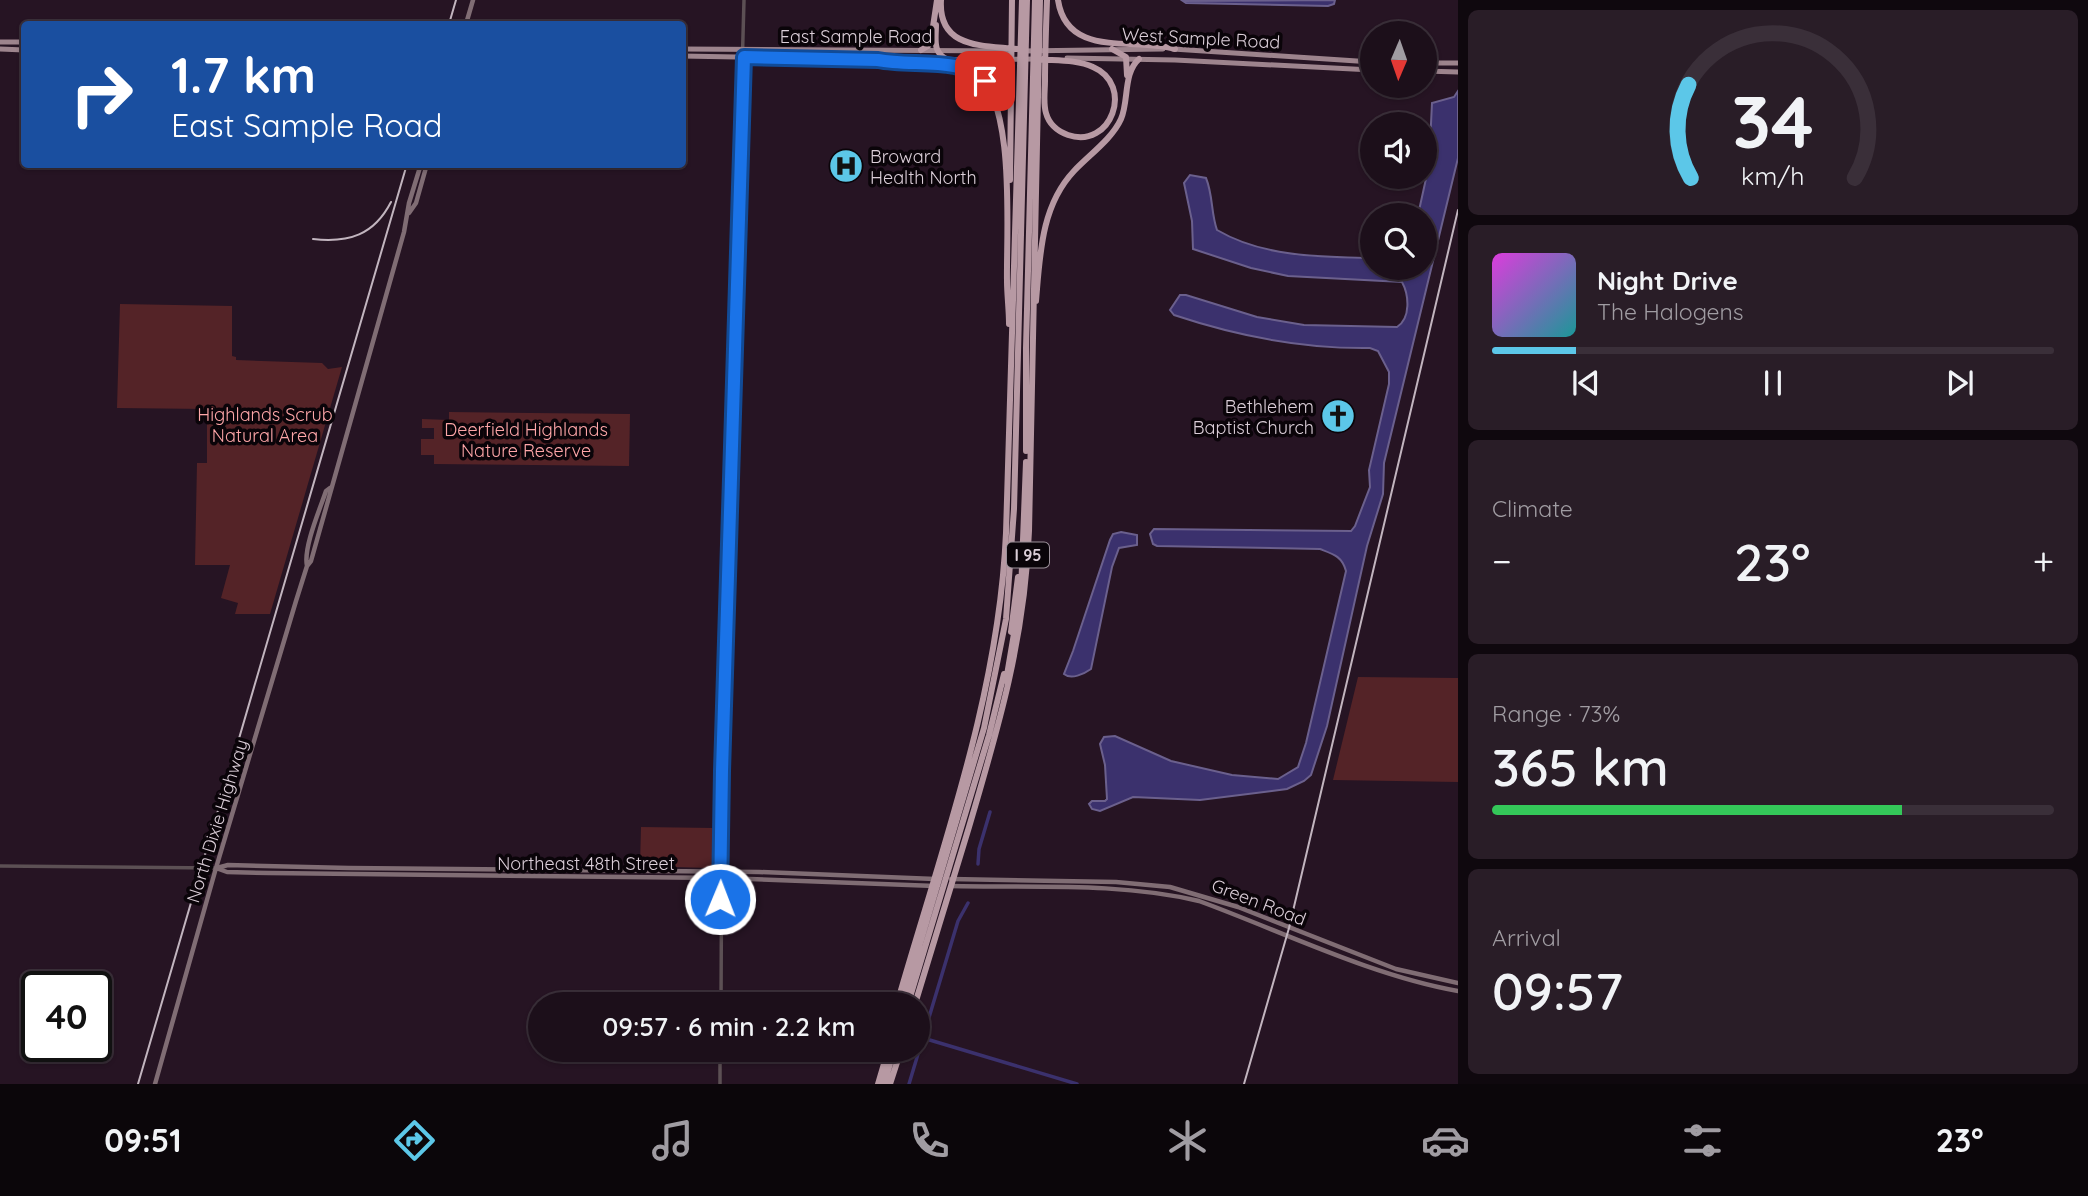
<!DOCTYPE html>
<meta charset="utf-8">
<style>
body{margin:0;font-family:Quicksand,sans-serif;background:#291d27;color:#f1f3f6;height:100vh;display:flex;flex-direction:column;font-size:26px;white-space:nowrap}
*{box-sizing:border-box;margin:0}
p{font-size:23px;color:#a09ca2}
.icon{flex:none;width:38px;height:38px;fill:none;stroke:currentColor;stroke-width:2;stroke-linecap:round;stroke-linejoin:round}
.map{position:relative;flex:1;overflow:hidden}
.side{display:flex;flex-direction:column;gap:10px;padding:10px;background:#0f080e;width:630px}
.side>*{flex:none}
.hud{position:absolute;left:21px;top:21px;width:665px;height:147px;border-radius:7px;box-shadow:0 2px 5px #0004,0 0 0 2px #3a2f39;background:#1a4fa0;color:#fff;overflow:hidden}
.needle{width:46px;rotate:182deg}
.tools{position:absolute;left:1360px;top:21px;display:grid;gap:14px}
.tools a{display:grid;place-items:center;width:77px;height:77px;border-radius:50%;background:#1c0f1a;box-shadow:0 2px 5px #0004,0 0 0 2px #3a2f39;font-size:35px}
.speed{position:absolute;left:21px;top:971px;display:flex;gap:14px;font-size:35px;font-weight:700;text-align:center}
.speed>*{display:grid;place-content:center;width:91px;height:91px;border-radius:50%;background:#1c0f1a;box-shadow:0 2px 5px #0004,0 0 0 2px #3a2f39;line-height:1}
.speed .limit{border:4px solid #111;border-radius:10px;background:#fff;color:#111}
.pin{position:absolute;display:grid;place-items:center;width:60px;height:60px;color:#fff;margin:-30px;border-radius:14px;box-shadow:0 4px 10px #0006}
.me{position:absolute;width:77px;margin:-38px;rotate:1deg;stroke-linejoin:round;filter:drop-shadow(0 0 5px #0008)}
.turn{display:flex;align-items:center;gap:24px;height:147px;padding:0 35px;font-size:32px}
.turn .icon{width:91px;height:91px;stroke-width:2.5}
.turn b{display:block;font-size:49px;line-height:60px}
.big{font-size:52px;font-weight:600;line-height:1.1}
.side .tile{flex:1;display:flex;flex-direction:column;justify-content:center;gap:10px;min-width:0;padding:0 24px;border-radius:10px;background:#291d27}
.side .dial{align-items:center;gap:0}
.dial svg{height:182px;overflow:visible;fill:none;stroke:#3a2f39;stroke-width:7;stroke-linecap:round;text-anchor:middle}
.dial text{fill:#f1f3f6;stroke:none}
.song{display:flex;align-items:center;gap:21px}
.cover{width:84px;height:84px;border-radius:10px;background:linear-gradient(135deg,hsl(300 70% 55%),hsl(180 70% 35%))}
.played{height:7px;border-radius:4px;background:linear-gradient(90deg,#5cc7e8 15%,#3a2f39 15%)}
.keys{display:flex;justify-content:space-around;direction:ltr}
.heat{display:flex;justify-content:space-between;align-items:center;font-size:38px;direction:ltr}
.charge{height:10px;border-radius:5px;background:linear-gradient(90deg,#34c759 73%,#3a2f39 0)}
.trip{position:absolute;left:528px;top:992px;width:402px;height:70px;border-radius:35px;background:#1c0f1a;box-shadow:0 2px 5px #0004,0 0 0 2px #3a2f39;font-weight:600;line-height:70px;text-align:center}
.menu{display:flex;height:112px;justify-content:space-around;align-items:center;background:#0b060a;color:#a09ca2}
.menu .icon{width:49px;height:49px}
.menu .on{color:#5cc7e8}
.menu b{font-size:32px;color:#f1f3f6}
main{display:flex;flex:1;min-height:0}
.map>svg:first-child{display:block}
.green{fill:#542327}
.water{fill:#3b316d;stroke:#6b608d;stroke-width:2}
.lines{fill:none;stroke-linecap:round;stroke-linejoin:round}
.canal{stroke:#3b316d;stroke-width:3.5}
.tertiary{stroke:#5c5054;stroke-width:3.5}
.secondary{stroke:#806d74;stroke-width:4.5}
.primary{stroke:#9d848d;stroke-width:5}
.motorway{stroke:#b799a3;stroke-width:6}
.rail{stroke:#c2b5bf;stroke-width:2}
.route-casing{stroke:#114b97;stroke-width:18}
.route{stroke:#1a73e8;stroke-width:12}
.labels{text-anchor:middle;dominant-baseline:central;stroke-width:7;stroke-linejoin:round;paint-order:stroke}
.shield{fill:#0a0409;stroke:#9c919a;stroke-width:2}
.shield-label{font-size:16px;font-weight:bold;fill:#dbced8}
.street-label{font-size:18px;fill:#dbced8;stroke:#0a0409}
.poi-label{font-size:18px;fill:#dbced8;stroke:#0a0409;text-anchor:start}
.park-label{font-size:18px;fill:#fea6a8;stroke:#0a0409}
</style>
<main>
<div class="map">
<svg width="1458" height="1084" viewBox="0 0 1458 1084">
<rect width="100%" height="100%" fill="#261423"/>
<path class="green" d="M 120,304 L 232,306 L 232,356 L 236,357 L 236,360 L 322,363 L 328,369 L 342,367 L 270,614 L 235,614 L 238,603 L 221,598 L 230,565 L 195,565 L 197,463 L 207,463 L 207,409 L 117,408 Z
M 449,412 L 630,414 L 629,466 L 434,464 L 434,455 L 421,455 L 421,439 L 434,439 L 434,428 L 422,428 L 422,419 L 449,420 Z
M 1358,677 L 1458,678 L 1458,782 L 1333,780 Z
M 641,827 L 714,828 L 713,865 L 710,868 L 640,866 Z"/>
<path class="water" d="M 1335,0 L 1334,4 L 1328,6 L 1186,3 L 1183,1 Z
M 1458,91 L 1458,158 L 1384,463 L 1383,494 L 1367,546 L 1327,726 L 1311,775 L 1304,781 L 1287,789 L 1200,800 L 1133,797 L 1100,811 L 1092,809 L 1089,804 L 1092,801 L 1105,801 L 1107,799 L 1105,765 L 1100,744 L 1104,737 L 1115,736 L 1171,761 L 1232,775 L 1278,779 L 1298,767 L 1306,743 L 1346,571 C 1342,556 1333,554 1320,549 L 1157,546 L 1153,544 L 1150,534 L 1154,529 L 1351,531 L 1355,526 L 1370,487 L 1369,470 L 1389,384 L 1389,372 L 1378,351 L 1370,348 C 1303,349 1237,336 1174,315 L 1170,310 L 1180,295 L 1186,295 L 1257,317 L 1304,325 L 1397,327 C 1411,318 1409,295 1402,282 L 1288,276 L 1251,268 L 1193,249 L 1192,221 L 1184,183 L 1190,175 L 1206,178 C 1213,195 1211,213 1217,230 C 1263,257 1320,257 1372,258 L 1372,268 L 1424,268 L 1424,215 L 1418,215 L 1429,165 L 1432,103 L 1454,97 Z
M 1121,532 L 1137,535 L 1137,545 L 1119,548 L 1112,567 L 1091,669 C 1084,674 1071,680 1064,674 L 1073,651 L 1110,540 L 1113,534 Z"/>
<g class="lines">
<path class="canal" d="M 978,864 L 979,849 L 990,812
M 923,1038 L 1077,1084
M 909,1084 L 958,921 L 968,903"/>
<path class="tertiary" d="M 0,866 L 216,868
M 721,1004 L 722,790 L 744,0
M 720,1084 L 720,1050"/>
<path class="secondary" d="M 466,24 L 473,0
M 409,213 L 416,203 L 427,164
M 307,566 C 303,548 320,509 326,491 L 330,488
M 216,868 L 227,872 L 269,873 L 721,878 L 935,886
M 217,868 L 228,865 L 349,868 L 759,872 L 935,879
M 951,879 L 1116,882 L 1170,887 L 1238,907 L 1396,969 L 1458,983
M 951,886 C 1033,888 1118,882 1199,901 C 1281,931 1372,976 1458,991
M 155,1084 L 216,868 L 296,601 L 307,566 L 311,561 L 404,232 L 409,203 L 421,164"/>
<path class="primary" d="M 0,42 L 24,42
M 0,49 L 24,50
M 682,49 L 1009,51
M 1173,49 L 1372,62
M 1022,51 L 1163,49
M 682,56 L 905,60 L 1036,59
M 1067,58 L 1175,60 L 1372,70
M 1424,63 L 1458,63
M 1424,71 L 1458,72"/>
<path class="motorway" d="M 941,0 C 938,49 983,45 1017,49
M 1058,0 C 1067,59 1134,37 1175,49
M 936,25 C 936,39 932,53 948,60
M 1112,49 L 1126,57 L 1127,75
M 921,50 L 928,46 L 931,40 L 937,0
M 1035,59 C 1053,61 1076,59 1093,67 C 1135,85 1111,150 1068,135 C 1057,131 1049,124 1046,113 C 1043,103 1045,91 1045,81 C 1045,54 1046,27 1047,0
M 878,60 C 885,61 892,63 899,64 C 922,66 951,59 973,71 C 1017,96 1006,235 1007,281 C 1007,295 1009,309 1009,324
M 1010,180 L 1012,0
M 1036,301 C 1040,255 1041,206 1074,171 C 1089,155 1112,139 1121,119 C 1129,101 1123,73 1139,59
M 1026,451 L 1026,348 L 1035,0
M 1011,632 L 1018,577
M 1006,681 L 1021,592 L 1026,462
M 897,1004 C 941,850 999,695 1006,533 L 1022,0
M 902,1004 L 984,728 L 1006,619 L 1014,509 L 1027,0
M 908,1004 L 989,735 L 1004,674
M 915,1004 C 933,945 951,886 969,827 C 999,726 1025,637 1029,531 L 1040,0
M 878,1084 L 888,1050
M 884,1084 L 894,1050
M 890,1084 L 901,1050"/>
<path class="rail" d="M 449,24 L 456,0
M 313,239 C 349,243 374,235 391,202
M 138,1084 L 407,164
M 1244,1084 L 1289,928 L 1458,210"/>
</g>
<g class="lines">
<g class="route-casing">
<path id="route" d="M 720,899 L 722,771 L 744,57 L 878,60 C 912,67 961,56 985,81"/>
</g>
<use href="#route" class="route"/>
</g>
<defs>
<g id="hospital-disc" transform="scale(1.75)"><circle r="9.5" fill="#5cc7e8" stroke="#0a0409"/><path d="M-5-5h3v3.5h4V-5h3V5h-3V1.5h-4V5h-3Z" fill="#111"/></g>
<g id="church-disc" transform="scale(1.75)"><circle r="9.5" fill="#5cc7e8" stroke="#0a0409"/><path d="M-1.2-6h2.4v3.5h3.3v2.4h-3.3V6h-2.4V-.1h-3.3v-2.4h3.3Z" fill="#111"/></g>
</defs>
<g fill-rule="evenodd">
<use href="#hospital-disc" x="846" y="166"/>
<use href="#church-disc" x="1338" y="416"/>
</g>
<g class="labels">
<rect class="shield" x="1007" y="542.5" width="42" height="25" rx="5"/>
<g class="shield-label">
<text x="1028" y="555">I 95</text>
</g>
<g class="street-label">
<text x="856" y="36">East Sample Road</text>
<text transform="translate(1201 38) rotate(3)">West Sample Road</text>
<text transform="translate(217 821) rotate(-73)">North Dixie Highway</text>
<text x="586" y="863">Northeast 48th Street</text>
<text transform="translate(1259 902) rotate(21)">Green Road</text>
</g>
<g class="poi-label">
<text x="870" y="156">Broward<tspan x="870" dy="21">Health North</tspan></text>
<text x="1314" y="406" text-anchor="end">Bethlehem<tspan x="1314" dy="21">Baptist Church</tspan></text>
</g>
<g class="park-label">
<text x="265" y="414">Highlands Scrub<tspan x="265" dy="21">Natural Area</tspan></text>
<text x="526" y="429">Deerfield Highlands<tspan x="526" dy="21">Nature Reserve</tspan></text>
</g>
</g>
</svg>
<div class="tools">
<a><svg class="needle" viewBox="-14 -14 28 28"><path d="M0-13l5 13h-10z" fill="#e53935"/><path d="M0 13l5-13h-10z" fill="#a09ca2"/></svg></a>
<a><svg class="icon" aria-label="sound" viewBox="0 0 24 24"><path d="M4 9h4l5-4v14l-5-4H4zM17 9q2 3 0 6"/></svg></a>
<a><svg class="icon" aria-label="search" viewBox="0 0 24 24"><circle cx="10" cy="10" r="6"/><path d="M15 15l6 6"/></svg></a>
</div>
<div class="speed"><div class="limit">40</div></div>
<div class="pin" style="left:985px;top:81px;background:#d93025"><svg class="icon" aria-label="arrive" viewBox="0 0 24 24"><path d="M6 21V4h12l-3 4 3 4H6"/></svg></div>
<svg class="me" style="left:720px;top:899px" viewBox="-20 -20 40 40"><circle r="17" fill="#1a73e8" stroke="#fff" stroke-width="3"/><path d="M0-11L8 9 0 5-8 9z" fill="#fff"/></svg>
<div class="trip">09:57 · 6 min · 2.2 km</div>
<div class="hud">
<div class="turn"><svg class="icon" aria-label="right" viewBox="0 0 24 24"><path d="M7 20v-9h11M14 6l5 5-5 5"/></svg><div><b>1.7 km</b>East Sample Road</div></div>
</div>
</div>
<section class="side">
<div class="tile dial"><svg viewBox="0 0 100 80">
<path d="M14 69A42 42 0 1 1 86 69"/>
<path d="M14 69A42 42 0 0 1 13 28" stroke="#5cc7e8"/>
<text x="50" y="56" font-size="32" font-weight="700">34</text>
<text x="50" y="72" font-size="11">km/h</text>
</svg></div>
<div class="tile">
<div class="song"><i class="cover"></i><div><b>Night Drive</b><p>The Halogens</p></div></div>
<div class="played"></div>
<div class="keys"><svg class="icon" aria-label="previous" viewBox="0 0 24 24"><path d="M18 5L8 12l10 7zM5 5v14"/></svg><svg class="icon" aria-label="pause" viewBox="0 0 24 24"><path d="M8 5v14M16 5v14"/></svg><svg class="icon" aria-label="next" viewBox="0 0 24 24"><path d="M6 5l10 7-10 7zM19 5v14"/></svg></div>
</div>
<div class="tile"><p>Climate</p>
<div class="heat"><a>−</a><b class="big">23°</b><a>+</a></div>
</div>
<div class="tile"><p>Range · 73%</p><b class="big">365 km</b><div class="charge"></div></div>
<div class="tile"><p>Arrival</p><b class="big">09:57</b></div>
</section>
</main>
<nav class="menu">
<b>09:51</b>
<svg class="icon on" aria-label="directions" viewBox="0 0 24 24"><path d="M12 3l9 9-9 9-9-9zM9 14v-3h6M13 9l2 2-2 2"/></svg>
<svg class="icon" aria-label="music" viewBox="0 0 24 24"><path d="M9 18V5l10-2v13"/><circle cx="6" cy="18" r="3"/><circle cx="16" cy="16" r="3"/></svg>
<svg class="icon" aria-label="phone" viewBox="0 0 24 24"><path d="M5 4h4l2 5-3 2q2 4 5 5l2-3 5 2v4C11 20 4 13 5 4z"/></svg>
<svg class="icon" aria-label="climate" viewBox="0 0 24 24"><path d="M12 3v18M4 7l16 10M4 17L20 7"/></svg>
<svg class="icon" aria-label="car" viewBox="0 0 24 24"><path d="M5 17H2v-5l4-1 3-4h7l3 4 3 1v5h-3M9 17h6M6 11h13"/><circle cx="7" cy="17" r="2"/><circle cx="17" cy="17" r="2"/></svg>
<svg class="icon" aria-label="filters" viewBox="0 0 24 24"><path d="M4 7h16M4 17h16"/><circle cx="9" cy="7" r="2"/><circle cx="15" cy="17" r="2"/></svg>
<b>23°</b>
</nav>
